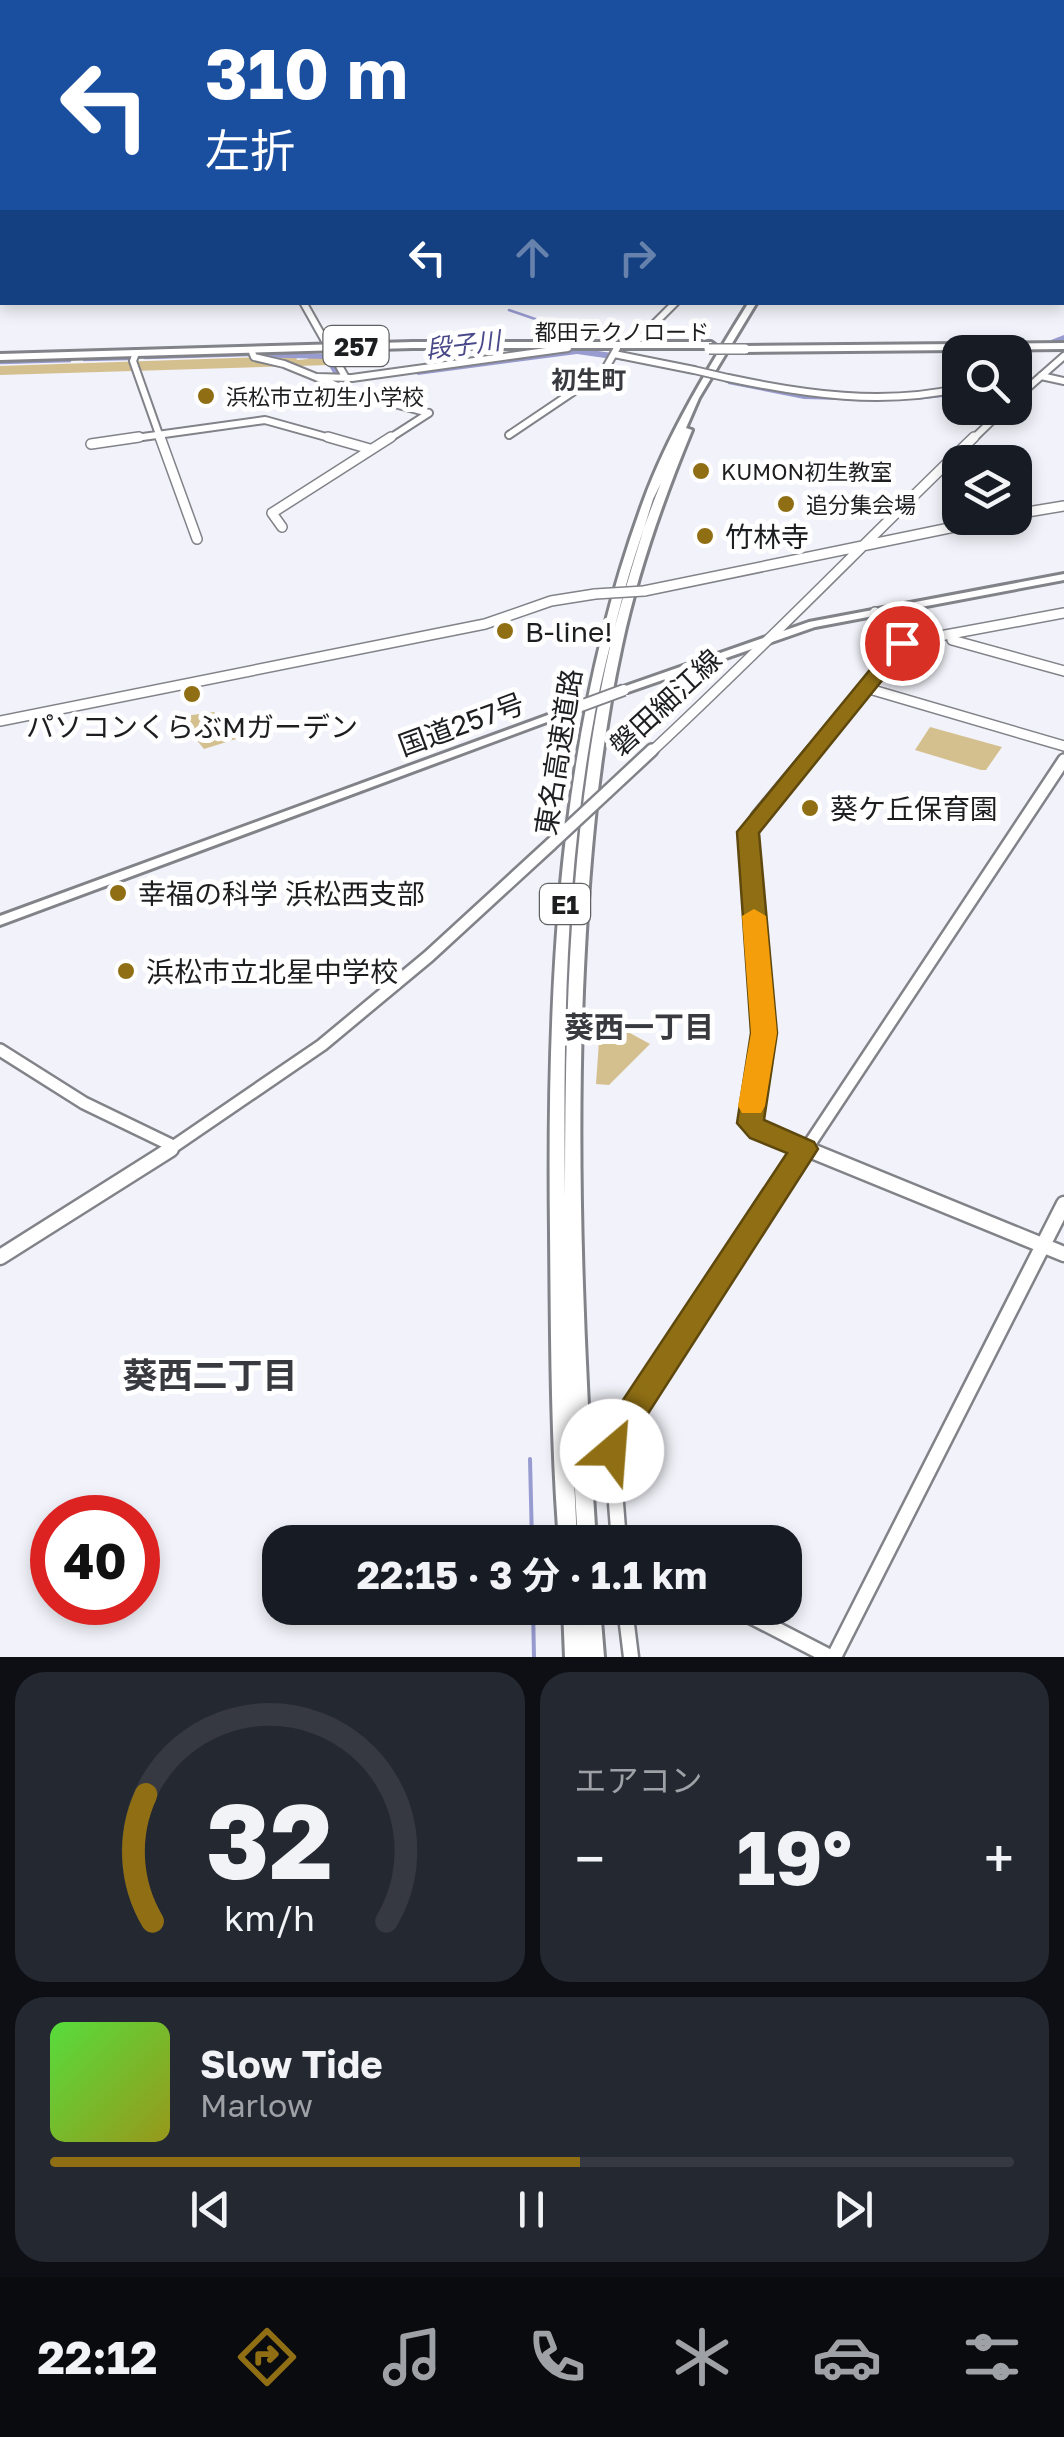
<!DOCTYPE html>
<html lang="ja">
<meta charset="utf-8">
<style>
body{margin:0;font-family:"Golos Text","Noto Sans JP",sans-serif;background:#242831;color:#f1f3f6;height:100vh;display:flex;flex-direction:column;font-size:38px;white-space:nowrap}
*{box-sizing:border-box;margin:0}
p{font-size:32px;color:#9ea1a6}
.icon{flex:none;width:55px;height:55px;fill:none;stroke:currentColor;stroke-width:2;stroke-linecap:round;stroke-linejoin:round}
.map{position:relative;height:1657px;overflow:hidden}
.panel{display:flex;flex-direction:column;gap:15px;padding:15px;background:#0d0f14;flex:1}
.panel>*{flex:none}
.hud{position:absolute;left:0px;top:0px;width:1065px;height:305px;box-shadow:0 5px 15px #0003;background:#1a4fa0;color:#fff;overflow:hidden}
.buttons{position:absolute;left:942px;top:335px;display:grid;gap:20px}
.buttons a{display:grid;place-items:center;width:90px;height:90px;border-radius:20px;background:#171b24;box-shadow:0 5px 15px #0003;font-size:50px}
.speed{position:absolute;left:30px;top:1495px;display:flex;gap:20px;font-size:50px;font-weight:700;text-align:center}
.speed>*{display:grid;place-content:center;width:130px;height:130px;border-radius:50%;background:#171b24;box-shadow:0 5px 15px #0003;line-height:1}
.speed .limit{border:15px solid #d22;background:#fff;color:#111}
.pin{position:absolute;display:grid;place-items:center;width:85px;height:85px;color:#fff;margin:-42px;border:5px solid #fff;border-radius:50%;box-shadow:0 2px 10px #0007}
.me{position:absolute;width:110px;margin:-55px;rotate:27deg;stroke-linejoin:round;filter:drop-shadow(0 0 8px #0008)}
.turn{display:flex;align-items:center;gap:35px;height:210px;padding:0 40px;font-size:45px}
.turn .icon{width:130px;height:130px;stroke-width:2.5}
.turn b{display:block;font-size:70px;line-height:85px}
.lanes{display:flex;align-items:center;height:95px;padding:0 40px;background:#0003;justify-content:center;gap:50px;direction:ltr}
.lanes .off{opacity:.35}
.big{font-size:75px;font-weight:700;line-height:1.1}
.panel .tile{flex:1;display:flex;flex-direction:column;justify-content:center;gap:15px;min-width:0;padding:0 35px;border-radius:30px;background:#242831}
.panel .dial{align-items:center;gap:0}
.dial svg{height:260px;overflow:visible;fill:none;stroke:#363941;stroke-width:7;stroke-linecap:round;text-anchor:middle}
.dial text{fill:#f1f3f6;stroke:none}
.song{display:flex;align-items:center;gap:30px}
.cover{width:120px;height:120px;border-radius:15px;background:linear-gradient(135deg,hsl(110 70% 55%),hsl(60 70% 35%))}
.played{height:10px;border-radius:5px;background:linear-gradient(90deg,#906f14 55%,#363941 55%)}
.keys{display:flex;justify-content:space-around;direction:ltr}
.heat{display:flex;justify-content:space-between;align-items:center;font-size:55px;direction:ltr}
.panel .tiles{flex:1;display:grid;gap:15px;grid-template-columns:1fr 1fr}
.tile:last-child{grid-column:span 2}
.trip{position:absolute;left:262px;top:1525px;width:540px;height:100px;border-radius:30px;background:#171b24;box-shadow:0 5px 15px #0003;font-weight:700;line-height:100px;text-align:center}
.dock{display:flex;height:160px;justify-content:space-around;align-items:center;background:#090b0e;color:#9ea1a6}
.dock .icon{width:70px;height:70px}
.dock .active{color:#906f14}
.dock b{font-size:45px;color:#f1f3f6}
.map>svg:first-child{display:block}
.green{fill:#d4bf8e}
.lines{fill:none;stroke-linecap:round;stroke-linejoin:round}
.stream-far1{stroke:#989bcf;stroke-width:2.5}
.stream{stroke:#989bcf;stroke-width:4}
.river{fill:#989bcf;fill-rule:evenodd}
.secondary-far4-casing{stroke:#828389;stroke-width:8}
.secondary-far3-casing{stroke:#828389;stroke-width:10}
.secondary-far2-casing{stroke:#828389;stroke-width:12}
.secondary-far1-casing{stroke:#828389;stroke-width:16}
.secondary-casing{stroke:#828389;stroke-width:19}
.highway-casing{stroke:#828389;stroke-width:6}
.secondary-far4{stroke:#fff;stroke-width:5}
.secondary-far3{stroke:#fff;stroke-width:6}
.secondary-far2{stroke:#fff;stroke-width:9}
.secondary-far1{stroke:#fff;stroke-width:11}
.secondary{stroke:#fff;stroke-width:14}
.highway{fill:#fff;fill-rule:evenodd}
.secondary-bridge-far2-casing{stroke:#828389;stroke-width:10;stroke-linecap:butt}
.secondary-bridge-far1-casing{stroke:#828389;stroke-width:12;stroke-linecap:butt}
.secondary-bridge-casing{stroke:#828389;stroke-width:16;stroke-linecap:butt}
.highway-bridge-far1-casing{stroke:#828389;stroke-width:12;stroke-linecap:butt}
.highway-bridge-casing{stroke:#828389;stroke-width:14;stroke-linecap:butt}
.secondary-bridge-far2{stroke:#fff;stroke-width:6}
.secondary-bridge-far1{stroke:#fff;stroke-width:9}
.secondary-bridge{stroke:#fff;stroke-width:11}
.highway-bridge-far1{stroke:#fff;stroke-width:9}
.highway-bridge{stroke:#fff;stroke-width:10}
.route{fill:#906f14;stroke:#5e480d;stroke-width:2.5}
.slow{fill:#f59e0b}
.poi-dot{fill:#906f14;stroke:#fff;stroke-width:4}
.labels{text-anchor:middle;dominant-baseline:central;stroke-width:10;stroke-linejoin:round;paint-order:stroke}
.far-street-label{font-size:22px;fill:#1d1e20;stroke:#fff}
.far-poi-label{font-size:22px;fill:#1d1e20;stroke:#fff;text-anchor:start}
.far-water-label{font-size:25px;font-style:italic;fill:#494889;stroke:#fff}
.shield{fill:#fff;stroke:#616263;stroke-width:2.5}
.shield-label{font-size:25px;font-weight:bold;fill:#1d1e20}
.far-neighbourhood-label{font-size:25px;font-weight:bold;fill:#393a40;stroke:#fff}
.poi-label{font-size:28px;fill:#1d1e20;stroke:#fff;text-anchor:start}
.street-label{font-size:28px;fill:#1d1e20;stroke:#fff}
.neighbourhood-label{font-size:30px;font-weight:bold;fill:#393a40;stroke:#fff}
.near-neighbourhood-label{font-size:35px;font-weight:bold;fill:#393a40;stroke:#fff}
</style>
<div class="map">
<svg width="1064" height="1657" viewBox="0 0 1064 1657">
<rect width="100%" height="100%" fill="#f2f2fa"/>
<path class="green" d="M 308,355 L 325,357 L 330,365 L 0,375 L 0,366 L 296,356 L 297,360 L 308,359 Z
M 214,712 L 236,739 L 204,749 L 178,717 Z
M 930,727 L 1002,747 L 986,770 L 981,770 L 915,750 Z
M 608,1021 L 650,1044 L 609,1085 L 596,1084 L 600,1027 Z"/>
<g class="lines">
<path class="stream-far1" d="M 134,2 L 143,1
M 509,310 L 541,321 L 573,342
M 145,358 L 249,355
M 84,360 L 128,359
M 0,363 L 70,361"/>
<path class="stream" d="M 530,1459 L 532,1542
M 533,1608 L 534,1657"/>
<path class="river" d="M 0,17 L 2,17 L 2,21 L 0,21 Z
M 1064,335 L 1064,341 L 1055,343 L 1051,340 Z
M 577,348 L 626,355 L 630,358 L 626,361 L 577,354 L 418,375 L 414,372 L 418,369 Z
M 1028,348 L 1035,350 L 1015,364 L 1015,357 Z
M 256,352 L 331,354 L 345,378 L 353,381 L 349,384 L 339,383 L 325,359 L 253,357 L 252,355 Z
M 731,379 L 804,393 L 842,394 L 846,397 L 842,400 L 804,399 L 728,384 L 728,380 Z
M 960,389 L 960,395 L 917,400 L 913,397 L 917,394 Z"/>
<g class="secondary-far4-casing">
<path id="secondary-far4" d="M 300,0 L 315,2"/>
</g>
<g class="secondary-far3-casing">
<path id="secondary-far3" d="M 303,302 L 347,380
M 633,345 L 676,302
M 252,352 L 254,357 L 284,364 L 360,395 L 429,413
M 136,353 L 133,361 L 161,440
M 614,354 L 694,370
M 1015,356 L 1027,348
M 1041,376 L 1064,381
M 317,377 L 352,378 L 568,348
M 728,378 C 804,394 883,406 960,388
M 1015,399 L 1064,356
M 509,435 L 604,371 L 617,348
M 121,440 L 265,420 L 337,440
M 387,440 L 429,413
M 972,440 L 1005,408"/>
</g>
<g class="secondary-far2-casing">
<path id="secondary-far2" d="M 160,437 L 197,539
M 328,437 L 370,449
M 91,444 L 139,437
M 1015,514 L 1064,506
M 282,527 L 272,513 L 391,437
M 644,591 L 998,518
M 875,612 L 902,643
M 952,640 L 1064,671
M 866,688 L 1064,746
M 0,721 L 485,624 L 551,601 L 595,594
M 650,753 C 761,650 865,542 974,437
M 811,753 L 902,643 L 1064,613"/>
</g>
<g class="secondary-far1-casing">
<path id="secondary-far1" d="M 813,750 L 758,816 L 748,834 L 764,1033 L 750,1117 L 752,1126 L 813,1151
M 607,792 L 652,750
M 0,1050 L 84,1103 L 173,1146
M 167,1151 L 322,1045 L 429,956 L 551,844
M 805,1151 L 1064,760"/>
</g>
<g class="secondary-casing">
<path id="secondary" d="M 807,1149 L 1064,1254
M 0,1257 L 171,1149
M 619,1542 L 612,1451 L 616,1436 L 807,1149
M 625,1608 L 631,1657
M 735,1608 L 830,1657
M 834,1657 L 1064,1204"/>
</g>
<g class="highway-casing">
<path id="highway" d="M 1064,36 L 1064,40 L 1062,41 L 1062,37 Z
M 749,302 L 757,302 L 699,398 L 686,428 L 692,430 C 663,500 638,571 622,645 C 597,759 588,875 583,991 C 576,1175 584,1358 596,1542 L 578,1542 L 572,1437 L 577,1542 L 559,1542 C 551,1440 551,1336 550,1233 C 547,986 557,736 643,502 C 669,431 709,367 749,302 ZM 661,483 C 572,702 565,964 565,1197 C 563,1036 565,871 595,712 C 609,639 631,570 653,499 Z
M 413,342 L 711,342 L 715,345 L 711,348 L 413,348 L 0,360 L 0,354 Z
M 1064,343 L 1064,349 L 745,352 L 741,349 L 745,346 Z
M 1064,574 L 1064,580 L 815,627 L 628,692 L 620,692 L 618,690 L 620,688 L 809,622 Z
M 567,708 L 571,709 L 573,711 L 571,713 L 0,925 L 0,916 Z
M 563,1608 L 581,1608 L 583,1626 L 582,1608 L 600,1608 L 604,1657 L 565,1657 Z"/>
</g>
<use href="#secondary-far4" class="secondary-far4"/>
<use href="#secondary-far3" class="secondary-far3"/>
<use href="#secondary-far2" class="secondary-far2"/>
<use href="#secondary-far1" class="secondary-far1"/>
<use href="#secondary" class="secondary"/>
<use href="#highway" class="highway"/>
<g class="secondary-bridge-far2-casing">
<path id="secondary-bridge-far2" d="M 694,370 L 728,378"/>
</g>
<g class="secondary-bridge-far1-casing">
<path id="secondary-bridge-far1" d="M 595,594 L 644,591"/>
</g>
<g class="secondary-bridge-casing">
<path id="secondary-bridge" d="M 551,844 L 607,792"/>
</g>
<g class="highway-bridge-far1-casing">
<path id="highway-bridge-far1" d="M 709,349 L 745,349"/>
</g>
<g class="highway-bridge-casing">
<path id="highway-bridge" d="M 567,711 L 624,690"/>
</g>
<use href="#secondary-bridge-far2" class="secondary-bridge-far2"/>
<use href="#secondary-bridge-far1" class="secondary-bridge-far1"/>
<use href="#secondary-bridge" class="secondary-bridge"/>
<use href="#highway-bridge-far1" class="highway-bridge-far1"/>
<use href="#highway-bridge" class="highway-bridge"/>
</g>
<path class="route" d="M 902,637 L 912,643 L 909,647 L 759,833 L 777,1033 L 764,1120 L 814,1142 L 818,1149 L 631,1440 L 624,1461 L 612,1465 L 601,1461 L 596,1451 L 605,1427 L 787,1153 L 750,1138 L 737,1123 L 751,1033 L 737,832 L 895,639 Z"/>
<path class="slow" d="M 754,909 L 766,916 L 777,1033 L 765,1106 L 761,1113 L 742,1113 L 738,1106 L 751,1033 L 742,916 Z"/>
<g class="poi-dot">
<circle cx="206" cy="396" r="10"/>
<circle cx="701" cy="471" r="10"/>
<circle cx="786" cy="504" r="10"/>
<circle cx="705" cy="536" r="10"/>
<circle cx="505" cy="631" r="10"/>
<circle cx="192" cy="694" r="10"/>
<circle cx="810" cy="808" r="10"/>
<circle cx="118" cy="893" r="10"/>
<circle cx="126" cy="971" r="10"/>
</g>
<g class="labels">
<g class="far-street-label">
<text x="622" y="331">都田テクノロード</text>
</g>
<g class="far-poi-label">
<text x="226" y="396">浜松市立初生小学校</text>
<text x="721" y="471">KUMON初生教室</text>
<text x="806" y="504">追分集会場</text>
</g>
<g class="far-water-label">
<text transform="translate(463 344) rotate(-7)">段子川</text>
</g>
<g class="shield">
<rect x="323.5" y="326" width="65" height="40" rx="8"/>
<rect x="540" y="884" width="50" height="40" rx="8"/>
</g>
<g class="shield-label">
<text x="356" y="346">257</text>
<text x="565" y="904">E1</text>
</g>
<g class="far-neighbourhood-label">
<text x="589" y="379">初生町</text>
</g>
<g class="poi-label">
<text x="725" y="536">竹林寺</text>
<text x="525" y="631">B-line!</text>
<text x="192" y="726" text-anchor="middle">パソコンくらぶMガーデン</text>
<text x="830" y="808">葵ケ丘保育園</text>
<text x="138" y="893">幸福の科学 浜松西支部</text>
<text x="146" y="971">浜松市立北星中学校</text>
</g>
<g class="street-label">
<text transform="translate(665 702) rotate(-43)">磐田細江線</text>
<text transform="translate(461 724) rotate(-20)">国道257号</text>
<text transform="translate(558 752) rotate(-81)">東名高速道路</text>
</g>
<g class="neighbourhood-label">
<text x="639" y="1027">葵西一丁目</text>
</g>
<g class="near-neighbourhood-label">
<text x="210" y="1375">葵西二丁目</text>
</g>
</g>
</svg>
<div class="buttons">
<a><svg class="icon" aria-label="search" viewBox="0 0 24 24"><circle cx="10" cy="10" r="6"/><path d="M15 15l6 6"/></svg></a>
<a><svg class="icon" aria-label="layers" viewBox="0 0 24 24"><path d="M12 4l9 5-9 5-9-5zM3 14l9 5 9-5"/></svg></a>
</div>
<div class="speed"><div class="limit">40</div></div>
<div class="pin" style="left:902px;top:643px;background:#d93025"><svg class="icon" aria-label="arrive" viewBox="0 0 24 24"><path d="M6 21V4h12l-3 4 3 4H6"/></svg></div>
<svg class="me" style="left:612px;top:1451px" viewBox="-20 -20 40 40"><circle r="19" fill="#fff"/><path d="M0-13L10 11 0 6-10 11z" fill="#906f14"/></svg>
<div class="trip">22:15 · 3 分 · 1.1 km</div>
<div class="hud">
<div class="turn"><svg class="icon" aria-label="left" viewBox="0 0 24 24"><path d="M17 20v-9H6M10 6l-5 5 5 5"/></svg><div><b>310 m</b>左折</div></div>
<div class="lanes"><svg class="icon" aria-label="left" viewBox="0 0 24 24"><path d="M17 20v-9H6M10 6l-5 5 5 5"/></svg><svg class="icon off" aria-label="ahead" viewBox="0 0 24 24"><path d="M12 20V5M6 11l6-6 6 6"/></svg><svg class="icon off" aria-label="right" viewBox="0 0 24 24"><path d="M7 20v-9h11M14 6l5 5-5 5"/></svg></div>
</div>
</div>
<section class="panel">
<div class="tiles">
<div class="tile dial"><svg viewBox="0 0 100 80">
<path d="M14 69A42 42 0 1 1 86 69"/>
<path d="M14 69A42 42 0 0 1 12 30" stroke="#906f14"/>
<text x="50" y="56" font-size="32" font-weight="700">32</text>
<text x="50" y="72" font-size="11">km/h</text>
</svg></div>
<div class="tile"><p>エアコン</p>
<div class="heat"><a>−</a><b class="big">19°</b><a>+</a></div>
</div>
<div class="tile">
<div class="song"><i class="cover"></i><div><b>Slow Tide</b><p>Marlow</p></div></div>
<div class="played"></div>
<div class="keys"><svg class="icon" aria-label="previous" viewBox="0 0 24 24"><path d="M18 5L8 12l10 7zM5 5v14"/></svg><svg class="icon" aria-label="pause" viewBox="0 0 24 24"><path d="M8 5v14M16 5v14"/></svg><svg class="icon" aria-label="next" viewBox="0 0 24 24"><path d="M6 5l10 7-10 7zM19 5v14"/></svg></div>
</div>
</div>
</section>
<nav class="dock">
<b>22:12</b>
<svg class="icon active" aria-label="directions" viewBox="0 0 24 24"><path d="M12 3l9 9-9 9-9-9zM9 14v-3h6M13 9l2 2-2 2"/></svg>
<svg class="icon" aria-label="music" viewBox="0 0 24 24"><path d="M9 18V5l10-2v13"/><circle cx="6" cy="18" r="3"/><circle cx="16" cy="16" r="3"/></svg>
<svg class="icon" aria-label="phone" viewBox="0 0 24 24"><path d="M5 4h4l2 5-3 2q2 4 5 5l2-3 5 2v4C11 20 4 13 5 4z"/></svg>
<svg class="icon" aria-label="climate" viewBox="0 0 24 24"><path d="M12 3v18M4 7l16 10M4 17L20 7"/></svg>
<svg class="icon" aria-label="car" viewBox="0 0 24 24"><path d="M5 17H2v-5l4-1 3-4h7l3 4 3 1v5h-3M9 17h6M6 11h13"/><circle cx="7" cy="17" r="2"/><circle cx="17" cy="17" r="2"/></svg>
<svg class="icon" aria-label="filters" viewBox="0 0 24 24"><path d="M4 7h16M4 17h16"/><circle cx="9" cy="7" r="2"/><circle cx="15" cy="17" r="2"/></svg>
</nav>
